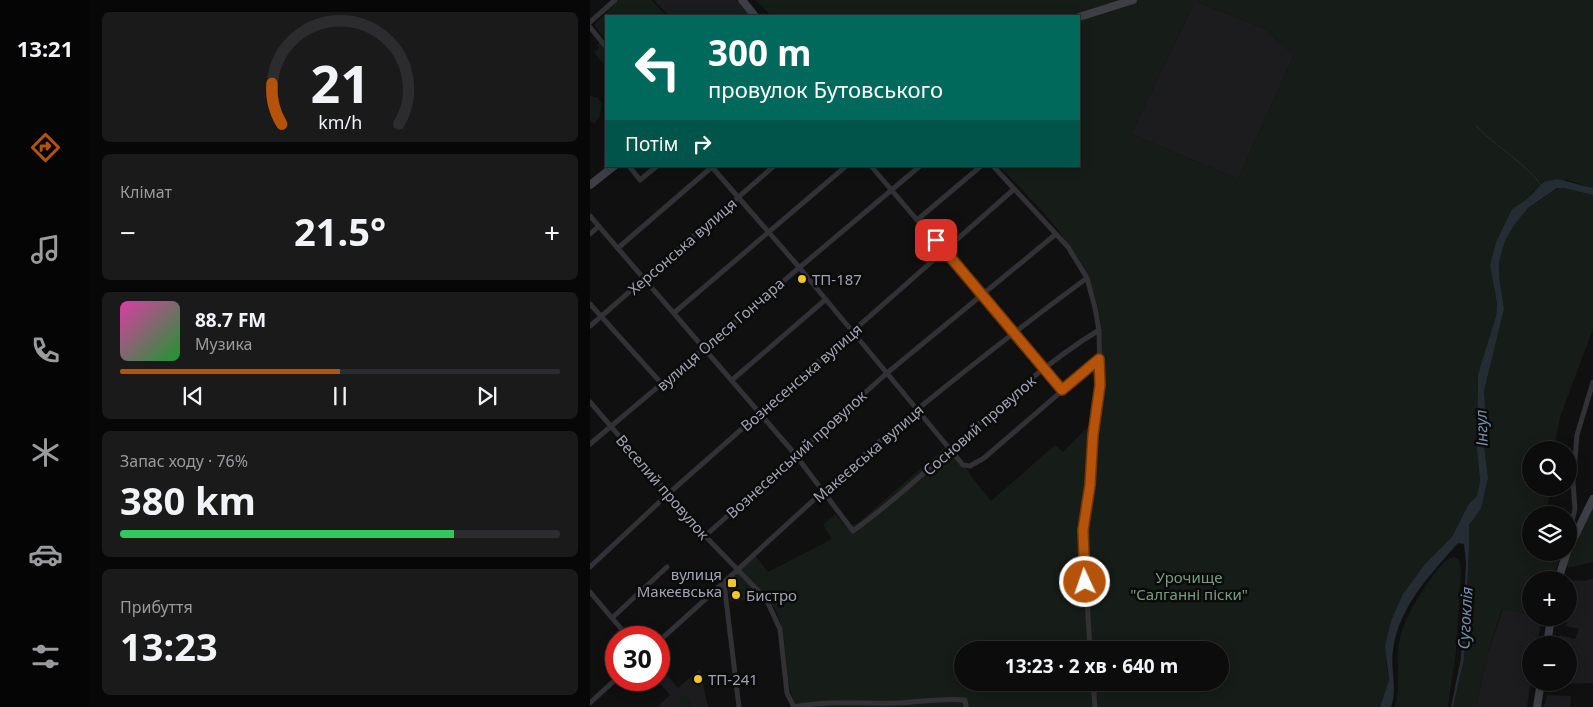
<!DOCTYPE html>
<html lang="uk">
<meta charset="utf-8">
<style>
body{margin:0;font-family:"Noto Sans",sans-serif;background:#1a1a1b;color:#f1f3f6;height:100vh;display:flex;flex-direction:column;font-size:19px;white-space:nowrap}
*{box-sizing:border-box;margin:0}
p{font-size:16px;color:#9a9b9d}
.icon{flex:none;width:28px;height:28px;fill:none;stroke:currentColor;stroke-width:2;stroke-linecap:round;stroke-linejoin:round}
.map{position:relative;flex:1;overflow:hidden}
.details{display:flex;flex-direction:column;gap:12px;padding:12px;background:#070707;width:500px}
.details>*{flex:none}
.guide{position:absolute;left:15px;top:15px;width:475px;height:152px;border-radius:0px;box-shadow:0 2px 12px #0003,0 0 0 1px #2c2c2e;background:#00695c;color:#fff;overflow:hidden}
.fabs{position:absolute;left:932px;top:441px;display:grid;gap:10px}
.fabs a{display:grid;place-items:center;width:55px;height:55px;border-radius:50%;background:#0c0c0d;box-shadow:0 2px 12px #0003,0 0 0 1px #2c2c2e;font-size:25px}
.speed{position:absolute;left:15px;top:626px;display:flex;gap:10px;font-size:25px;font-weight:700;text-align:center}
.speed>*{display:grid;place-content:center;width:65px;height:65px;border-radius:50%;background:#0c0c0d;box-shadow:0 2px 12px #0003,0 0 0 1px #2c2c2e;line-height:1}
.speed .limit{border:8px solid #d22;background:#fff;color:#111}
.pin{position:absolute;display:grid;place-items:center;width:42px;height:42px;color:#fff;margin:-21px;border-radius:10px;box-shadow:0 2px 8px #0006}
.me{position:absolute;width:55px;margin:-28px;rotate:357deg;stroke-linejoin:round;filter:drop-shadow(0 0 4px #0008)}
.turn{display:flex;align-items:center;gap:18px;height:105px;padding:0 20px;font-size:22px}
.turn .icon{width:65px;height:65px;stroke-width:2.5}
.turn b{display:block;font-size:35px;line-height:42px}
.then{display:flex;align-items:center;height:48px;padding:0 20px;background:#0003;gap:10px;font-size:19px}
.big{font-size:38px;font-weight:700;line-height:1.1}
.details .card{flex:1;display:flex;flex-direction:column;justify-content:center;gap:8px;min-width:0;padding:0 18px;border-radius:8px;background:#1a1a1b}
.details .dial{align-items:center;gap:0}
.dial svg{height:130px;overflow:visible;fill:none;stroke:#2c2c2e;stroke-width:7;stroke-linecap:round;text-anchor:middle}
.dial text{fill:#f1f3f6;stroke:none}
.song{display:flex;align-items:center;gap:15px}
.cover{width:60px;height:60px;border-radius:8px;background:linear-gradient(135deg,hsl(320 70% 55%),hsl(130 70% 35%))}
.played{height:5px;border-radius:2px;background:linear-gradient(90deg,#b45309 50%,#2c2c2e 50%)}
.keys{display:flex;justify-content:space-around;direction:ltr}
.heat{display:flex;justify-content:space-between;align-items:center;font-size:28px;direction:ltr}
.charge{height:8px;border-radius:4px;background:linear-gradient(90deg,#34c759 76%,#2c2c2e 0)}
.trip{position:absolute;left:364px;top:641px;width:275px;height:50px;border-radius:25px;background:#0c0c0d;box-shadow:0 2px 12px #0003,0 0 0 1px #2c2c2e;font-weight:700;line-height:50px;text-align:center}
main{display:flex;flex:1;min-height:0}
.tab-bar{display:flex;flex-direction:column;width:90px;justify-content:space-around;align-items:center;background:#050505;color:#9a9b9d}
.tab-bar .icon{width:35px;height:35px}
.tab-bar .on{color:#b45309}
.tab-bar b{font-size:22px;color:#f1f3f6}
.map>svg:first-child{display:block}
.built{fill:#1c1c1e}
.green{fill:#161c17;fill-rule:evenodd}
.water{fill:#262c34}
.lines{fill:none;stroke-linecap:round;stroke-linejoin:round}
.stream{stroke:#262c34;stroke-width:1}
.street{stroke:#313136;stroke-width:5}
.secondary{stroke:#3e3f46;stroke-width:8}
.route-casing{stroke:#753606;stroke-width:12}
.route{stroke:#b45309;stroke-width:9}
.poi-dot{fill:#f4c624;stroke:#0b0b0c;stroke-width:2}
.labels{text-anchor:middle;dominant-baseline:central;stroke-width:5;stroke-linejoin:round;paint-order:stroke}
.street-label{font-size:15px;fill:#a0a4b2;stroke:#0b0b0c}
.poi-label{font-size:15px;fill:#a0a4b2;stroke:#0b0b0c;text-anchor:start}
.park-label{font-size:15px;fill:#779e7d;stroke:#0b0b0c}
.water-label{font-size:16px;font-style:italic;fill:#768eaf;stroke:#0b0b0c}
</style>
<main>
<nav class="tab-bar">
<b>13:21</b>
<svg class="icon on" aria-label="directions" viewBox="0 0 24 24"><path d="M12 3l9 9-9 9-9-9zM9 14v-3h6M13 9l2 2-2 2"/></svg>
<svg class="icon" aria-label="music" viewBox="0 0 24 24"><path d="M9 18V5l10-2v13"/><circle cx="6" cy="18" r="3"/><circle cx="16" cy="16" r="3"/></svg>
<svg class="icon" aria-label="phone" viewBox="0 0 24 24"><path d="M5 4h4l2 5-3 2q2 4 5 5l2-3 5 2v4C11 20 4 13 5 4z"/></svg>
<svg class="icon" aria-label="climate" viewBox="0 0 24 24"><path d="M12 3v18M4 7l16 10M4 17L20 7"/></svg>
<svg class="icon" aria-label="car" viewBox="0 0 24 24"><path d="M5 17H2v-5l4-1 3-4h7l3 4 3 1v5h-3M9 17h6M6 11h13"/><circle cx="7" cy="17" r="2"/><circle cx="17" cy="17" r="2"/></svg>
<svg class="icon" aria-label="filters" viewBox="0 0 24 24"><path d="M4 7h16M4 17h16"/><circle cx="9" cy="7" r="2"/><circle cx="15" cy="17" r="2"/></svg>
</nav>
<section class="details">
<div class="card dial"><svg viewBox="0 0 100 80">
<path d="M14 69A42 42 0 1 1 86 69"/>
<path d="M14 69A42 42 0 0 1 8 44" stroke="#b45309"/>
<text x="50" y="56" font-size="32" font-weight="700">21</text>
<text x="50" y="72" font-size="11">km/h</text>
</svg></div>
<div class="card"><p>Клімат</p>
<div class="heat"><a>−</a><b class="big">21.5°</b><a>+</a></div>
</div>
<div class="card">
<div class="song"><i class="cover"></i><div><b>88.7 FM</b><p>Музика</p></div></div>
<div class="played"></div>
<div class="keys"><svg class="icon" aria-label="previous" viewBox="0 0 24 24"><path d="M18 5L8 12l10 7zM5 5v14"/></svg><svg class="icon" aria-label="pause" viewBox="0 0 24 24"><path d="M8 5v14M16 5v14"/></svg><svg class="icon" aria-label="next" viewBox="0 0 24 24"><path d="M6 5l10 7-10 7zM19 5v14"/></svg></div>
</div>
<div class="card"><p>Запас ходу · 76%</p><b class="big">380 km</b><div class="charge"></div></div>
<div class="card"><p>Прибуття</p><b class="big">13:23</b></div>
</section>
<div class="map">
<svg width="1003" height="707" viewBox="0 0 1003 707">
<rect width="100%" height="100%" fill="#101011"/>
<path class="built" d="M 64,0 L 146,0 L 161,16 L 79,16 Z
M 605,1 L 676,29 L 704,55 L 648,179 L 541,134 Z
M 1003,578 L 1003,683 L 967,684 L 965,683 L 979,682 L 979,645 L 969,645 L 970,635 L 985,639 L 989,629 L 976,626 L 977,621 L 971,618 L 979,618 L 979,580 L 996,581 Z
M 913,609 L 941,614 L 941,618 L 952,618 L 947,645 L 941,645 L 941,681 L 937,707 L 886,707 L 898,653 Z
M 69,666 L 88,688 L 110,669 L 118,707 L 67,707 L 80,695 L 67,680 Z
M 957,695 L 981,696 L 980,707 L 954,707 Z"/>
<path class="green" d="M 28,0 L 62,0 L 76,16 L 16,16 L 16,40 L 4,25 Z
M 166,0 L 1003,0 L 1003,188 L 977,180 L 943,191 L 937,199 L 922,209 L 906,242 L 900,265 L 907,303 L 906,316 L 888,374 L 887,450 L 890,481 L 887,496 L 878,505 L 862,537 L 835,564 L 813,594 L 796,663 L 799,680 L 790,707 L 206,707 C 189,669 205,625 172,591 L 158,600 L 140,601 L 137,581 L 165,555 L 178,572 L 242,539 L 233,525 L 245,514 L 256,527 L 268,523 L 360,443 L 381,476 L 401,501 L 465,445 L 473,452 L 503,422 L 499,410 C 509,398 508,382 510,366 C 522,277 466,225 409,166 L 489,166 L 489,16 L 181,16 ZM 605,1 L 676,29 L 704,55 L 648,179 L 541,134 ZM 372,650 L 630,650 L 630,682 L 372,682 Z
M 10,42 L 16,50 L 16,67 L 4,52 L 9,48 L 7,45 Z
M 0,96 L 8,98 L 12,104 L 10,116 L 5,123 L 0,122 Z
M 968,188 L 974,188 L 1003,195 L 1003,329 L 970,417 L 964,450 L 941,450 L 941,488 L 963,488 L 955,511 L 962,515 L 941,515 L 941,552 L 972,553 L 962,580 L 941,580 L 941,614 L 912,609 L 898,653 L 886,707 L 863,707 L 874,659 L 879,547 L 879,525 L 891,509 L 898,478 L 894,446 L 896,420 L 894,391 L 914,309 L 909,276 L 909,262 L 915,241 L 925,224 L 938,208 Z
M 1003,503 L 1003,562 L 978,568 L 976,564 L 982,546 Z
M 864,557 L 869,560 L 871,569 L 866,652 L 858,707 L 805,707 C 811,685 806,670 808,650 C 811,622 826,600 842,577 C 848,570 854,559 864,557 Z
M 91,696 L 96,696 L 101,703 L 101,707 L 94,707 L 89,700 Z"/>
<path class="water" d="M 967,179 L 1003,188 L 1003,195 L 974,188 L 967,188 L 938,208 L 925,224 L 915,241 L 909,262 L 909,276 L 914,309 L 894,391 L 896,420 L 894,446 L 898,478 L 891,509 L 879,525 L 879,547 L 874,659 L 863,707 L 861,707 L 871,658 L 876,563 L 874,544 L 868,543 C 840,575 809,606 803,650 C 800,669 808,688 801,707 L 790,707 L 799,680 L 795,646 L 801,621 L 813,594 L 835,564 L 862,537 L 878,505 L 887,496 L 890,480 L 887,450 L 888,374 L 906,316 L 907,303 L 900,265 L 906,242 L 922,209 L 937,199 L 954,182 Z"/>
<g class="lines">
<path class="stream" d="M 886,126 C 907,147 935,163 952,186"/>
<path class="street" d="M 0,22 L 25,0
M 0,27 L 16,47
M 39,166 L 50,180 L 67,166
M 121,166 L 209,267 L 373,465 L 380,466 L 394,458 L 509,359
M 281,166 L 472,390
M 403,166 L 478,247 L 497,278 L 505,308 L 509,330 L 510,385 L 503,435 L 500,485 L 493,530 L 500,650
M 0,216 L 204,453 L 263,531 C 348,469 418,386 509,330
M 327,220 L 391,166
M 0,234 L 9,226
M 28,248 L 123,166
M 0,304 L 72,384
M 85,312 L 255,167
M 0,326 L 184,166
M 142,380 L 235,300
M 0,402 L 115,536 L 176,599 L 190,629 L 197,693 L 204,707
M 0,444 L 330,166
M 984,535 L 982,521 L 985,509 L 983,482 L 987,435 L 1003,382
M 115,536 L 297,373 L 466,234
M 0,567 L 78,494 L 423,190
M 134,583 L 149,707
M 0,592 L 39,638
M 22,618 L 77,567
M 69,641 C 156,564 239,482 329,408 C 384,363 440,320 497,278
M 503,682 L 505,707
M 0,703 L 26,679
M 204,707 C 239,700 273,704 309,703 C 331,702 353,698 375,700 L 376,707"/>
<path class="secondary" d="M 152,0 L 165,16
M 489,17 L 543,0
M 0,185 L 24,166
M 979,548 L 1003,499
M 968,580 L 977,552
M 957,645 L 961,618
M 947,707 L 951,682"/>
</g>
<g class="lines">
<g class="route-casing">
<path id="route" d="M 346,240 L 472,390 L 509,359 L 510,385 L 503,435 L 500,485 L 493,530 L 495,582"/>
</g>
<use href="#route" class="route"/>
</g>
<g class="poi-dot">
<circle cx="212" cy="279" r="5"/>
<rect x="137" y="578" width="10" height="10" rx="2.5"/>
<circle cx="146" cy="595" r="5"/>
<circle cx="108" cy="679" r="5"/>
</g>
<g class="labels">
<g class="street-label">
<text transform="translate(92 246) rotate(-41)">Херсонська вулиця</text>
<text transform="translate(130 334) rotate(-41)">вулиця Олеся Гончара</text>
<text transform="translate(211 377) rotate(-41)">Вознесенська вулиця</text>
<text transform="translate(389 425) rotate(-41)">Сосновий провулок</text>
<text transform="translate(278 453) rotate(-41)">Макеєвська вулиця</text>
<text transform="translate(206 454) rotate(-42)">Вознесенський провулок</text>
<text transform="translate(73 487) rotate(49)">Веселий провулок</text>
</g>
<g class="poi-label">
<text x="222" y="279">ТП-187</text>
<text x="132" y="574" text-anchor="end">вулиця<tspan x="132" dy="17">Макеєвська</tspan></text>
<text x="156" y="595">Бистро</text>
<text x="118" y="679">ТП-241</text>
</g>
<g class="park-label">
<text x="599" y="577">Урочище<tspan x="599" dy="17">"Салганні піски"</tspan></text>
</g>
<g class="water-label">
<text transform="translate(891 428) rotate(-92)">Інгул</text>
<text transform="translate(875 618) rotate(-87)">Сугоклія</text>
</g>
</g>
</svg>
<div class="fabs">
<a><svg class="icon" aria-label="search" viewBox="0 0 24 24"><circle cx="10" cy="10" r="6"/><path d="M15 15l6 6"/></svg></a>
<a><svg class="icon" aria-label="layers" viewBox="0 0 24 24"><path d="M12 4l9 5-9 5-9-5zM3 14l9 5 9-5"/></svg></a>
<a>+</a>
<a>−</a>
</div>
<div class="speed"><div class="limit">30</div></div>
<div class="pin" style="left:346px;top:240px;background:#d93025"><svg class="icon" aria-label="arrive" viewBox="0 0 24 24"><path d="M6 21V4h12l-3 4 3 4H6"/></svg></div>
<svg class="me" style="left:495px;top:582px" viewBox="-20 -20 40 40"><circle r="17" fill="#b45309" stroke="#fff" stroke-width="3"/><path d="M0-11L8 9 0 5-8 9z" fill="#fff"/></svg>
<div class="trip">13:23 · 2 хв · 640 m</div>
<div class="guide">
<div class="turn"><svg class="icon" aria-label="left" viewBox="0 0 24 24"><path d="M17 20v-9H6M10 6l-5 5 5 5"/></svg><div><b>300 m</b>провулок Бутовського</div></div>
<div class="then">Потім<svg class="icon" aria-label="right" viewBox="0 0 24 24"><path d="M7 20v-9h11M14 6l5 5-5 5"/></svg></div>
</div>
</div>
</main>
